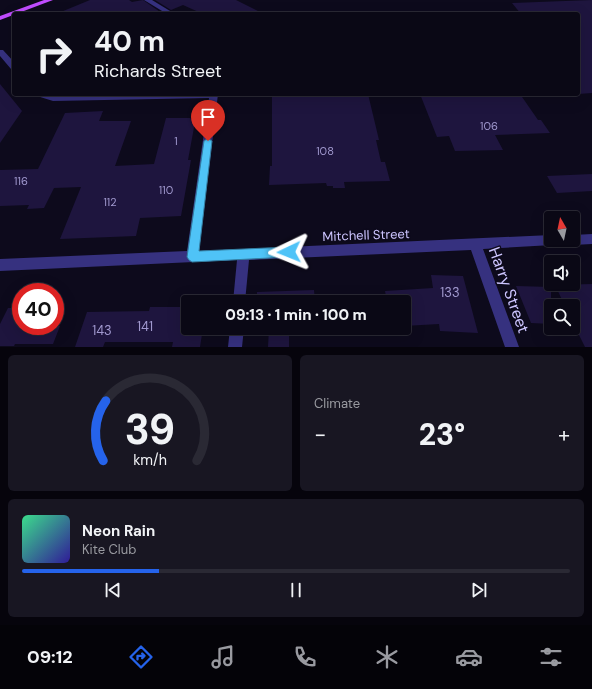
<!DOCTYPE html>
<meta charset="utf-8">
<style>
body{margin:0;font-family:"DM Sans",sans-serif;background:#181622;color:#f1f3f6;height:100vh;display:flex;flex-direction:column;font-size:15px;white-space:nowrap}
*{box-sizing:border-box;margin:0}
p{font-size:13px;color:#999aa0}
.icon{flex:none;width:22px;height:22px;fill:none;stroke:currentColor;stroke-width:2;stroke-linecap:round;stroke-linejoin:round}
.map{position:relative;height:347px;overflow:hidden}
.side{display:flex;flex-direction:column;gap:8px;padding:8px;background:#06040c;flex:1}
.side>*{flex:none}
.guide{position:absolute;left:12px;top:12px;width:568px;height:84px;border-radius:4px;box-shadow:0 4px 16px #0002,0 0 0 1px #2a2934;background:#0a0815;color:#f1f3f6;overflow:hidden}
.needle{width:26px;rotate:351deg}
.tools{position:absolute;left:544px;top:211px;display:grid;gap:8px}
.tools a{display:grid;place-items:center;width:36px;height:36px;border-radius:4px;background:#0a0815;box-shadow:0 4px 16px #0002,0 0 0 1px #2a2934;font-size:20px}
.speed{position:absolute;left:12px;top:283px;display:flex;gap:8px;font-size:20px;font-weight:700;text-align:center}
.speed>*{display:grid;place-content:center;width:52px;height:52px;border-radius:50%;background:#0a0815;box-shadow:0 4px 16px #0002,0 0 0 1px #2a2934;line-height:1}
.speed .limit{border:6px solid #d22;background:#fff;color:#111}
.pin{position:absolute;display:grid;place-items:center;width:34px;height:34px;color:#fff;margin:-41px -17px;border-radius:50% 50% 50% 0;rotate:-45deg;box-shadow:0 0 4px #0007}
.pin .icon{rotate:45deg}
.me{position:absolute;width:44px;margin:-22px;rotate:268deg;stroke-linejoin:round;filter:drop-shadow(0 0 3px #0008)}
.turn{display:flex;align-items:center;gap:14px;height:84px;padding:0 16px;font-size:18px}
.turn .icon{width:52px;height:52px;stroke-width:2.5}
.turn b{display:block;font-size:28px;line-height:34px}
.big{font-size:30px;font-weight:800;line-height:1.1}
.side .widget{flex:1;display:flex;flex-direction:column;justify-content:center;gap:6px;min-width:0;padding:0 14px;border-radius:6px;background:#181622}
.side .dial{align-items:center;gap:0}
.dial svg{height:104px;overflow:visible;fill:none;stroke:#2a2934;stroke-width:7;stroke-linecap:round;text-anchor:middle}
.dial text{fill:#f1f3f6;stroke:none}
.song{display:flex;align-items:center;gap:12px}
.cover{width:48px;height:48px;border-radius:6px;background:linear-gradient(135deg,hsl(150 70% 55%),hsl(250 70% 35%))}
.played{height:4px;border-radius:2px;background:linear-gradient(90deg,#2563eb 25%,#2a2934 25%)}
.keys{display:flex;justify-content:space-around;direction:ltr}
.heat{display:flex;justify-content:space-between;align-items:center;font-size:22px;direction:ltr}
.side .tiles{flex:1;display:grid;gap:8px;grid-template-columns:1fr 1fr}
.widget:last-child{grid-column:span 2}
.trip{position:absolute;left:181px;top:295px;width:230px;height:40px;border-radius:4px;background:#0a0815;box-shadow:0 4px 16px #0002,0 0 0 1px #2a2934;font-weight:800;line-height:40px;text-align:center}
.dock{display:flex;height:64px;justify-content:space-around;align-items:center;background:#040308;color:#999aa0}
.dock .icon{width:28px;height:28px}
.dock .selected{color:#2563eb}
.dock b{font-size:18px;color:#f1f3f6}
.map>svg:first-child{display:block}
.building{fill:#1e153e}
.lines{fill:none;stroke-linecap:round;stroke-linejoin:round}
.minor{fill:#36317f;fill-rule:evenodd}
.major{fill:#c04cff;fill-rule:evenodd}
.route{fill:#4fc3f7;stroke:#337fa1}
.labels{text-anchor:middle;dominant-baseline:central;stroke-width:3;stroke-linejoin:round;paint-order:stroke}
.number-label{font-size:11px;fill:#a199cf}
.street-label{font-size:13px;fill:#cdc5ff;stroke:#0d0a1c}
.near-number-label{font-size:13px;fill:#a199cf}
.near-street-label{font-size:16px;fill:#cdc5ff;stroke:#0d0a1c}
</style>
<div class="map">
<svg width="592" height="347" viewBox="0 0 592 347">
<rect width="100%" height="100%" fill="#0d0a1c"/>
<path class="building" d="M 90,0 L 129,0 L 132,2 L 143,0 L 163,14 L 56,14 Z
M 155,0 L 236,0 L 264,14 L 203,14 L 183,5 L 171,10 Z
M 592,0 L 592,93 L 578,94 L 578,14 L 521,14 L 512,3 Z
M 0,84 L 22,111 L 0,143 Z
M 272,94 L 368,94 L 379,140 L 376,140 L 381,162 L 385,162 L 390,181 L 344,182 L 345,188 L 333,188 L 333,186 L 327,186 L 326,183 L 269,185 L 270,166 L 272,166 Z
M 420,94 L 520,94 L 538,120 L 541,120 L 550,133 L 495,135 L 503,150 L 455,151 L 449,136 L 437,137 Z
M 103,111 L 99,121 L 131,121 L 115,166 L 154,164 L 166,118 L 190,118 L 195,122 L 188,160 L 191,160 L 181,216 L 140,218 L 136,236 L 60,239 L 81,187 L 54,188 L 44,208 L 27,209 L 29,205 L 0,206 L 0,170 L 38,169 L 65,113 Z
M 592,174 L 592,191 L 557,193 L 547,176 Z
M 431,275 L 463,276 L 478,333 L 440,331 L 439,324 L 404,326 L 404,302 L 387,302 L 385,291 L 433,288 Z
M 592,284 L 592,347 L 585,347 L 573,323 L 573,306 L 565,306 L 555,285 Z
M 516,286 L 551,287 L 551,324 L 531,323 Z
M 314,290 L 315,302 L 257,302 L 257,292 Z
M 150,307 L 188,307 L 188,328 L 203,328 L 200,347 L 172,347 L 173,342 L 105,342 L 103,347 L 75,347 L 87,312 L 149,311 Z
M 8,308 L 21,308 L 21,326 L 60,326 L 53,344 L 15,344 L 14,346 L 0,346 L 0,324 Z
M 269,328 L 289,328 L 289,347 L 268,347 Z"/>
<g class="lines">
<path class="minor" d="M 144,0 L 152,0 L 175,14 L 167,14 Z
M 0,50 L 3,50 L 14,62 L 14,69 L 11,69 L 0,56 Z
M 36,94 L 218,94 L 199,251 L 551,235 L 551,240 L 573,240 L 573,235 L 592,234 L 592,244 L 573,245 L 570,244 L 483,249 L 519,347 L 505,347 L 471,250 L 249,260 L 245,302 L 233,302 L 237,260 L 0,271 L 0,259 L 187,251 L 209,98 L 53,101 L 37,96 Z
M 230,328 L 244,328 L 242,347 L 228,347 Z"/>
<path class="major" d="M 44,0 L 53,0 L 0,20 L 0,16 Z"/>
</g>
<path class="route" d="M 208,138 L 212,141 L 199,251 L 289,247 L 293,248 L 294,252 L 293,255 L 289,257 L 192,262 L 189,260 L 187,257 L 204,141 Z"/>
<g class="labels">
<g class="number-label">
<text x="489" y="126">106</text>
<text x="176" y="141">1</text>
<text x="325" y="151">108</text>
<text x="21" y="181">116</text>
<text x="166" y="190">110</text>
<text x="110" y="202">112</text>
</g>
<g class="street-label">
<text transform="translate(366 235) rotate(-2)">Mitchell Street</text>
</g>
<g class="near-number-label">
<text x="450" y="292">133</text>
<text x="145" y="326">141</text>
<text x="102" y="330">143</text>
</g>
<g class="near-street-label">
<text transform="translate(509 290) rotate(70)">Harry Street</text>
</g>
</g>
</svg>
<div class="tools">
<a><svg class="needle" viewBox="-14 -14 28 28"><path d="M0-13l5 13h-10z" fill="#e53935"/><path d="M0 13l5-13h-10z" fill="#999aa0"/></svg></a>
<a><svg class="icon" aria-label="sound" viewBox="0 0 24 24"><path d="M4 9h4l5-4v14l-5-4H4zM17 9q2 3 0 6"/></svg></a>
<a><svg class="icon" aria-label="search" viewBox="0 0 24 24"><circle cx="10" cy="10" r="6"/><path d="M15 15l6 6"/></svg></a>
</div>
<div class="speed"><div class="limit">40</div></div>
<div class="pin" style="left:208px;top:141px;background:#d93025"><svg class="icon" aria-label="arrive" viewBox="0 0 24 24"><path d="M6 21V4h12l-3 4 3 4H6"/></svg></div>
<svg class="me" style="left:289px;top:252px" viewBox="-20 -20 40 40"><path d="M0-17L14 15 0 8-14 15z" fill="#4fc3f7" stroke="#fff" stroke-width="4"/></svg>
<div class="trip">09:13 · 1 min · 100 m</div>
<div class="guide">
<div class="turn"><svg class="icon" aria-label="right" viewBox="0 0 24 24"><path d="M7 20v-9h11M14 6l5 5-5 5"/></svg><div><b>40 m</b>Richards Street</div></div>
</div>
</div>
<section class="side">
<div class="tiles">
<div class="widget dial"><svg viewBox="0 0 100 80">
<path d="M14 69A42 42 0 1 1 86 69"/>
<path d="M14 69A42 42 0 0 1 16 23" stroke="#2563eb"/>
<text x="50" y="56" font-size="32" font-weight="700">39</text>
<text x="50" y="72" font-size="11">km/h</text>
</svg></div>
<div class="widget"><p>Climate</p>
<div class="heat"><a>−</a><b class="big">23°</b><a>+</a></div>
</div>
<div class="widget">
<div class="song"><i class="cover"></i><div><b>Neon Rain</b><p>Kite Club</p></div></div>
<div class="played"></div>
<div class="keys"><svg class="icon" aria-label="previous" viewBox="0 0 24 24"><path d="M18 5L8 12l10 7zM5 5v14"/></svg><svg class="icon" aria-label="pause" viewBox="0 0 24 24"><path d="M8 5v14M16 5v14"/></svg><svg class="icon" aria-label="next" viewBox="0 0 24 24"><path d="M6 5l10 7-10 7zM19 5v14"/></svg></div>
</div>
</div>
</section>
<nav class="dock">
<b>09:12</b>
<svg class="icon selected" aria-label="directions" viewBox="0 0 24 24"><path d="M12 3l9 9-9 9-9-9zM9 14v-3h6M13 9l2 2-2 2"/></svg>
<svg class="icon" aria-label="music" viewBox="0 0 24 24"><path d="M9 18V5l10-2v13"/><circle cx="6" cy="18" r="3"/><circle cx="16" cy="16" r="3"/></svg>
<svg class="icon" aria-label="phone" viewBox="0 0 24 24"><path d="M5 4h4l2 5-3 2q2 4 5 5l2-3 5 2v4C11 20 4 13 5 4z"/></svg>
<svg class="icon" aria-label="climate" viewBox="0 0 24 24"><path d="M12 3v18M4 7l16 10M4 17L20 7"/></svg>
<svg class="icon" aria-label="car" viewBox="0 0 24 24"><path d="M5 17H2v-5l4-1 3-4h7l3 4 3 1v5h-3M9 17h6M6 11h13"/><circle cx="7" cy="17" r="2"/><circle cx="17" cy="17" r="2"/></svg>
<svg class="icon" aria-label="filters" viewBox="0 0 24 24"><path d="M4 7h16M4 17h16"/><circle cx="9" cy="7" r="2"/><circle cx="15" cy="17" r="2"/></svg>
</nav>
